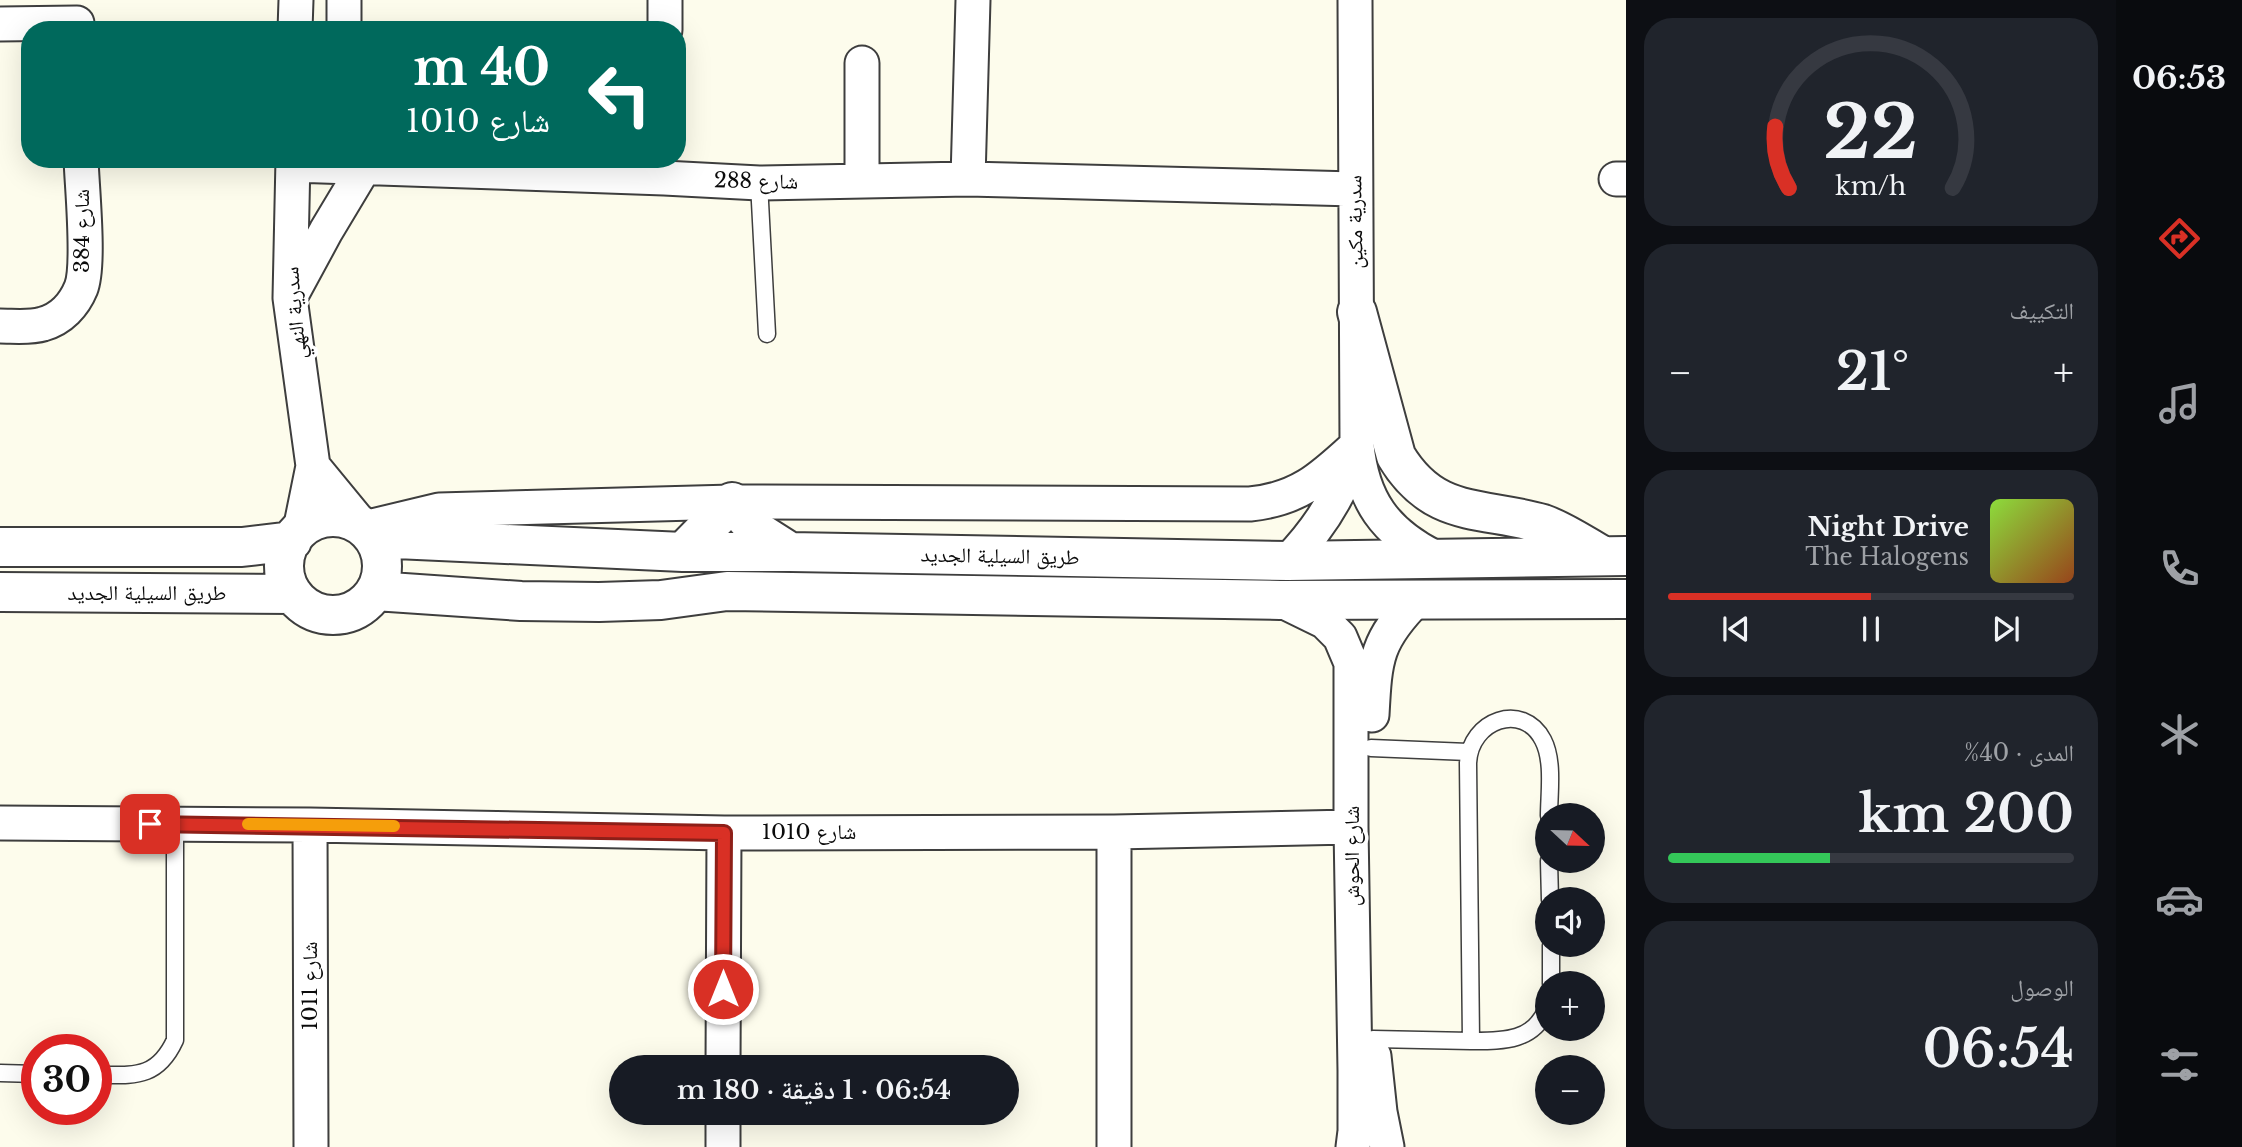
<!DOCTYPE html>
<html lang="ar">
<meta charset="utf-8">
<style>
body{margin:0;font-family:"Libre Baskerville","Noto Naskh Arabic",serif;background:#20242c;color:#f1f3f6;direction:rtl;height:100vh;display:flex;flex-direction:column;font-size:26px;white-space:nowrap}
*{box-sizing:border-box;margin:0}
p{font-size:23px;color:#9ea1a6}
.icon{flex:none;width:38px;height:38px;fill:none;stroke:currentColor;stroke-width:2;stroke-linecap:round;stroke-linejoin:round}
.map{position:relative;flex:1;overflow:hidden;direction:ltr}
.panel{display:flex;flex-direction:column;gap:18px;padding:18px;background:#0d0f14;width:490px}
.panel>*{flex:none}
.hud{position:absolute;left:21px;top:21px;width:665px;height:147px;border-radius:28px;box-shadow:0 7px 28px #0002;direction:rtl;background:#00695c;color:#fff;overflow:hidden}
.needle{width:46px;rotate:112deg}
.controls{position:absolute;left:1535px;top:803px;display:grid;gap:14px}
.controls a{display:grid;place-items:center;width:70px;height:70px;border-radius:50%;background:#171b24;box-shadow:0 7px 28px #0002;font-size:35px}
.speed{position:absolute;left:21px;top:1034px;display:flex;gap:14px;font-size:35px;font-weight:700;text-align:center}
.speed>*{display:grid;place-content:center;width:91px;height:91px;border-radius:50%;background:#171b24;box-shadow:0 7px 28px #0002;line-height:1}
.speed .limit{border:10px solid #d22;background:#fff;color:#111}
.pin{position:absolute;display:grid;place-items:center;width:60px;height:60px;color:#fff;margin:-30px;border-radius:14px;box-shadow:0 4px 10px #0006}
.me{position:absolute;width:77px;margin:-38px;rotate:0deg;stroke-linejoin:round;filter:drop-shadow(0 0 5px #0008)}
.turn{display:flex;align-items:center;gap:24px;height:147px;padding:0 21px;font-size:32px}
.turn .icon{width:91px;height:91px;stroke-width:2.5}
.turn b{display:block;font-size:49px;line-height:60px}
.big{font-size:52px;font-weight:600;line-height:1.1}
.panel .widget{flex:1;display:flex;flex-direction:column;justify-content:center;gap:10px;min-width:0;padding:0 24px;border-radius:28px;background:#20242c}
.panel .dial{align-items:center;gap:0}
.dial svg{height:182px;overflow:visible;fill:none;stroke:#363941;stroke-width:7;stroke-linecap:round;text-anchor:middle}
.dial text{fill:#f1f3f6;stroke:none}
.song{display:flex;align-items:center;gap:21px}
.cover{width:84px;height:84px;border-radius:10px;background:linear-gradient(135deg,hsl(90 70% 55%),hsl(20 70% 35%))}
.played{height:7px;border-radius:4px;background:linear-gradient(90deg,#d93025 50%,#363941 50%)}
.keys{display:flex;justify-content:space-around;direction:ltr}
.heat{display:flex;justify-content:space-between;align-items:center;font-size:38px;direction:ltr}
.charge{height:10px;border-radius:5px;background:linear-gradient(90deg,#34c759 40%,#363941 0)}
.trip{position:absolute;left:609px;top:1055px;width:410px;height:70px;border-radius:35px;background:#171b24;box-shadow:0 7px 28px #0002;font-weight:600;line-height:70px;text-align:center;direction:rtl}
main{display:flex;flex:1;min-height:0}
.tab-bar{display:flex;flex-direction:column;width:126px;justify-content:space-around;align-items:center;background:#090b0e;color:#9ea1a6}
.tab-bar .icon{width:49px;height:49px}
.tab-bar .on{color:#d93025}
.tab-bar b{font-size:32px;color:#f1f3f6}
.map>svg:first-child{display:block}
.lines{fill:none;stroke-linecap:round;stroke-linejoin:round}
.service-casing{stroke:#3e3e3e;stroke-width:19}
.minor-casing{stroke:#3e3e3e;stroke-width:37}
.tertiary-casing{stroke:#3e3e3e;stroke-width:42}
.service{stroke:#fff;stroke-width:16}
.minor{stroke:#fff;stroke-width:33}
.tertiary{stroke:#fff;stroke-width:38}
.route-casing{stroke:#8d1f18;stroke-width:18}
.route{stroke:#d93025;stroke-width:12}
.slow{stroke:#f59e0b;stroke-width:12}
.labels{text-anchor:middle;dominant-baseline:central;stroke-width:7;stroke-linejoin:round;paint-order:stroke}
.street-label{font-size:21px;fill:#0b0b0b;stroke:#fff}
</style>
<main>
<nav class="tab-bar">
<b>06:53</b>
<svg class="icon on" aria-label="directions" viewBox="0 0 24 24"><path d="M12 3l9 9-9 9-9-9zM9 14v-3h6M13 9l2 2-2 2"/></svg>
<svg class="icon" aria-label="music" viewBox="0 0 24 24"><path d="M9 18V5l10-2v13"/><circle cx="6" cy="18" r="3"/><circle cx="16" cy="16" r="3"/></svg>
<svg class="icon" aria-label="phone" viewBox="0 0 24 24"><path d="M5 4h4l2 5-3 2q2 4 5 5l2-3 5 2v4C11 20 4 13 5 4z"/></svg>
<svg class="icon" aria-label="climate" viewBox="0 0 24 24"><path d="M12 3v18M4 7l16 10M4 17L20 7"/></svg>
<svg class="icon" aria-label="car" viewBox="0 0 24 24"><path d="M5 17H2v-5l4-1 3-4h7l3 4 3 1v5h-3M9 17h6M6 11h13"/><circle cx="7" cy="17" r="2"/><circle cx="17" cy="17" r="2"/></svg>
<svg class="icon" aria-label="filters" viewBox="0 0 24 24"><path d="M4 7h16M4 17h16"/><circle cx="9" cy="7" r="2"/><circle cx="15" cy="17" r="2"/></svg>
</nav>
<section class="panel">
<div class="widget dial"><svg viewBox="0 0 100 80">
<path d="M14 69A42 42 0 1 1 86 69"/>
<path d="M14 69A42 42 0 0 1 8 42" stroke="#d93025"/>
<text x="50" y="56" font-size="32" font-weight="700">22</text>
<text x="50" y="72" font-size="11">km/h</text>
</svg></div>
<div class="widget"><p>التكييف</p>
<div class="heat"><a>−</a><b class="big">21°</b><a>+</a></div>
</div>
<div class="widget">
<div class="song"><i class="cover"></i><div><b>Night Drive</b><p>The Halogens</p></div></div>
<div class="played"></div>
<div class="keys"><svg class="icon" aria-label="previous" viewBox="0 0 24 24"><path d="M18 5L8 12l10 7zM5 5v14"/></svg><svg class="icon" aria-label="pause" viewBox="0 0 24 24"><path d="M8 5v14M16 5v14"/></svg><svg class="icon" aria-label="next" viewBox="0 0 24 24"><path d="M6 5l10 7-10 7zM19 5v14"/></svg></div>
</div>
<div class="widget"><p>المدى · 40%</p><b class="big">200 km</b><div class="charge"></div></div>
<div class="widget"><p>الوصول</p><b class="big">06:54</b></div>
</section>
<div class="map">
<svg width="1626" height="1147" viewBox="0 0 1626 1147">
<rect width="100%" height="100%" fill="#fdfcec"/>
<g class="lines">
<g class="service-casing">
<path id="service" d="M 759,183 L 767,334
M 1371,748 L 1468,752
M 1549,861 L 1550,900
M 1551,945 L 1551,984
M 1547,1008 C 1534,1042 1502,1041 1471,1041 L 1468,763 C 1470,720 1523,701 1543,740 C 1554,761 1549,793 1549,816
M 1373,1039 L 1471,1041
M 0,1073 L 37,1074
M 96,1075 C 134,1075 157,1079 175,1040 L 175,824"/>
</g>
<g class="minor-casing">
<path id="minor" d="M 1355,0 L 1357,445 C 1362,500 1385,532 1434,557
M 0,24 L 77,23
M 295,30 L 296,0
M 344,30 L 344,0
M 665,30 L 665,0
M 862,63 L 862,181
M 293,159 L 290,298 L 313,466 L 300,530
M 293,165 L 664,178 L 759,183 L 968,179 L 1354,189
M 968,179 L 973,0
M 1616,179 L 1626,179
M 293,292 L 326,231 L 365,166
M 0,326 C 14,326 30,328 43,324 C 61,319 74,305 81,288 C 90,265 82,188 81,159
M 313,466 L 364,528 L 439,510 L 732,502 L 1250,504 C 1300,499 1322,477 1357,445
M 1288,561 C 1319,529 1342,494 1355,450
M 1280,600 L 1325,622 L 1340,637 L 1351,663 L 1351,827 L 1355,1071 L 1355,1131 L 1353,1147
M 1372,715 C 1375,658 1376,640 1418,598
M 0,823 L 310,825 L 724,833 L 1114,832 L 1351,827
M 310,825 L 311,1147
M 1374,1056 L 1380,1112 L 1387,1147
M 723,1068 L 724,833
M 723,1147 L 723,1113
M 1114,1147 L 1114,832"/>
</g>
<g class="tertiary-casing">
<path id="tertiary" d="M 1357,312 L 1396,456 C 1434,519 1481,506 1543,524 C 1563,531 1582,544 1601,555
M284 566a49 49 0 1 1 98 0a49 49 0 1 1-98 0Z
M 374,538 L 683,552 L 790,552 L 1288,561 L 1626,556
M 0,547 L 242,547 L 292,541
M 683,552 L 732,502 L 757,531 L 790,552
M 375,591 L 521,601 L 599,602 L 661,600 L 727,591 L 1280,600 L 1626,599
M 0,592 L 293,594"/>
</g>
<use href="#service" class="service"/>
<use href="#minor" class="minor"/>
<use href="#tertiary" class="tertiary"/>
</g>
<g class="lines">
<g class="route-casing">
<path id="route" d="M 150,824 L 724,833 L 723,989"/>
</g>
<use href="#route" class="route"/>
<path class="slow" d="M 248,824 L 394,826"/>
</g>
<g class="labels">
<g class="street-label">
<text transform="translate(756 181) rotate(1)">شارع 288</text>
<text transform="translate(1355 222) rotate(-91)">سدرية مكين</text>
<text transform="translate(82 231) rotate(-90)">شارع 384</text>
<text transform="translate(295 313) rotate(-95)">سدرية النهي</text>
<text transform="translate(1000 556) rotate(1)">طريق السيلية الجديد</text>
<text x="147" y="593">طريق السيلية الجديد</text>
<text x="809" y="832">شارع 1010</text>
<text transform="translate(1352 856) rotate(-90)">شارع الحوش</text>
<text transform="translate(310 986) rotate(-90)">شارع 1011</text>
</g>
</g>
</svg>
<div class="controls">
<a><svg class="needle" viewBox="-14 -14 28 28"><path d="M0-13l5 13h-10z" fill="#e53935"/><path d="M0 13l5-13h-10z" fill="#9ea1a6"/></svg></a>
<a><svg class="icon" aria-label="sound" viewBox="0 0 24 24"><path d="M4 9h4l5-4v14l-5-4H4zM17 9q2 3 0 6"/></svg></a>
<a>+</a>
<a>−</a>
</div>
<div class="speed"><div class="limit">30</div></div>
<div class="pin" style="left:150px;top:824px;background:#d93025"><svg class="icon" aria-label="arrive" viewBox="0 0 24 24"><path d="M6 21V4h12l-3 4 3 4H6"/></svg></div>
<svg class="me" style="left:723px;top:989px" viewBox="-20 -20 40 40"><circle r="17" fill="#d93025" stroke="#fff" stroke-width="3"/><path d="M0-11L8 9 0 5-8 9z" fill="#fff"/></svg>
<div class="trip">06:54 · 1 دقيقة · 180 m</div>
<div class="hud">
<div class="turn"><svg class="icon" aria-label="left" viewBox="0 0 24 24"><path d="M17 20v-9H6M10 6l-5 5 5 5"/></svg><div><b>40 m</b>شارع 1010</div></div>
</div>
</div>
</main>
